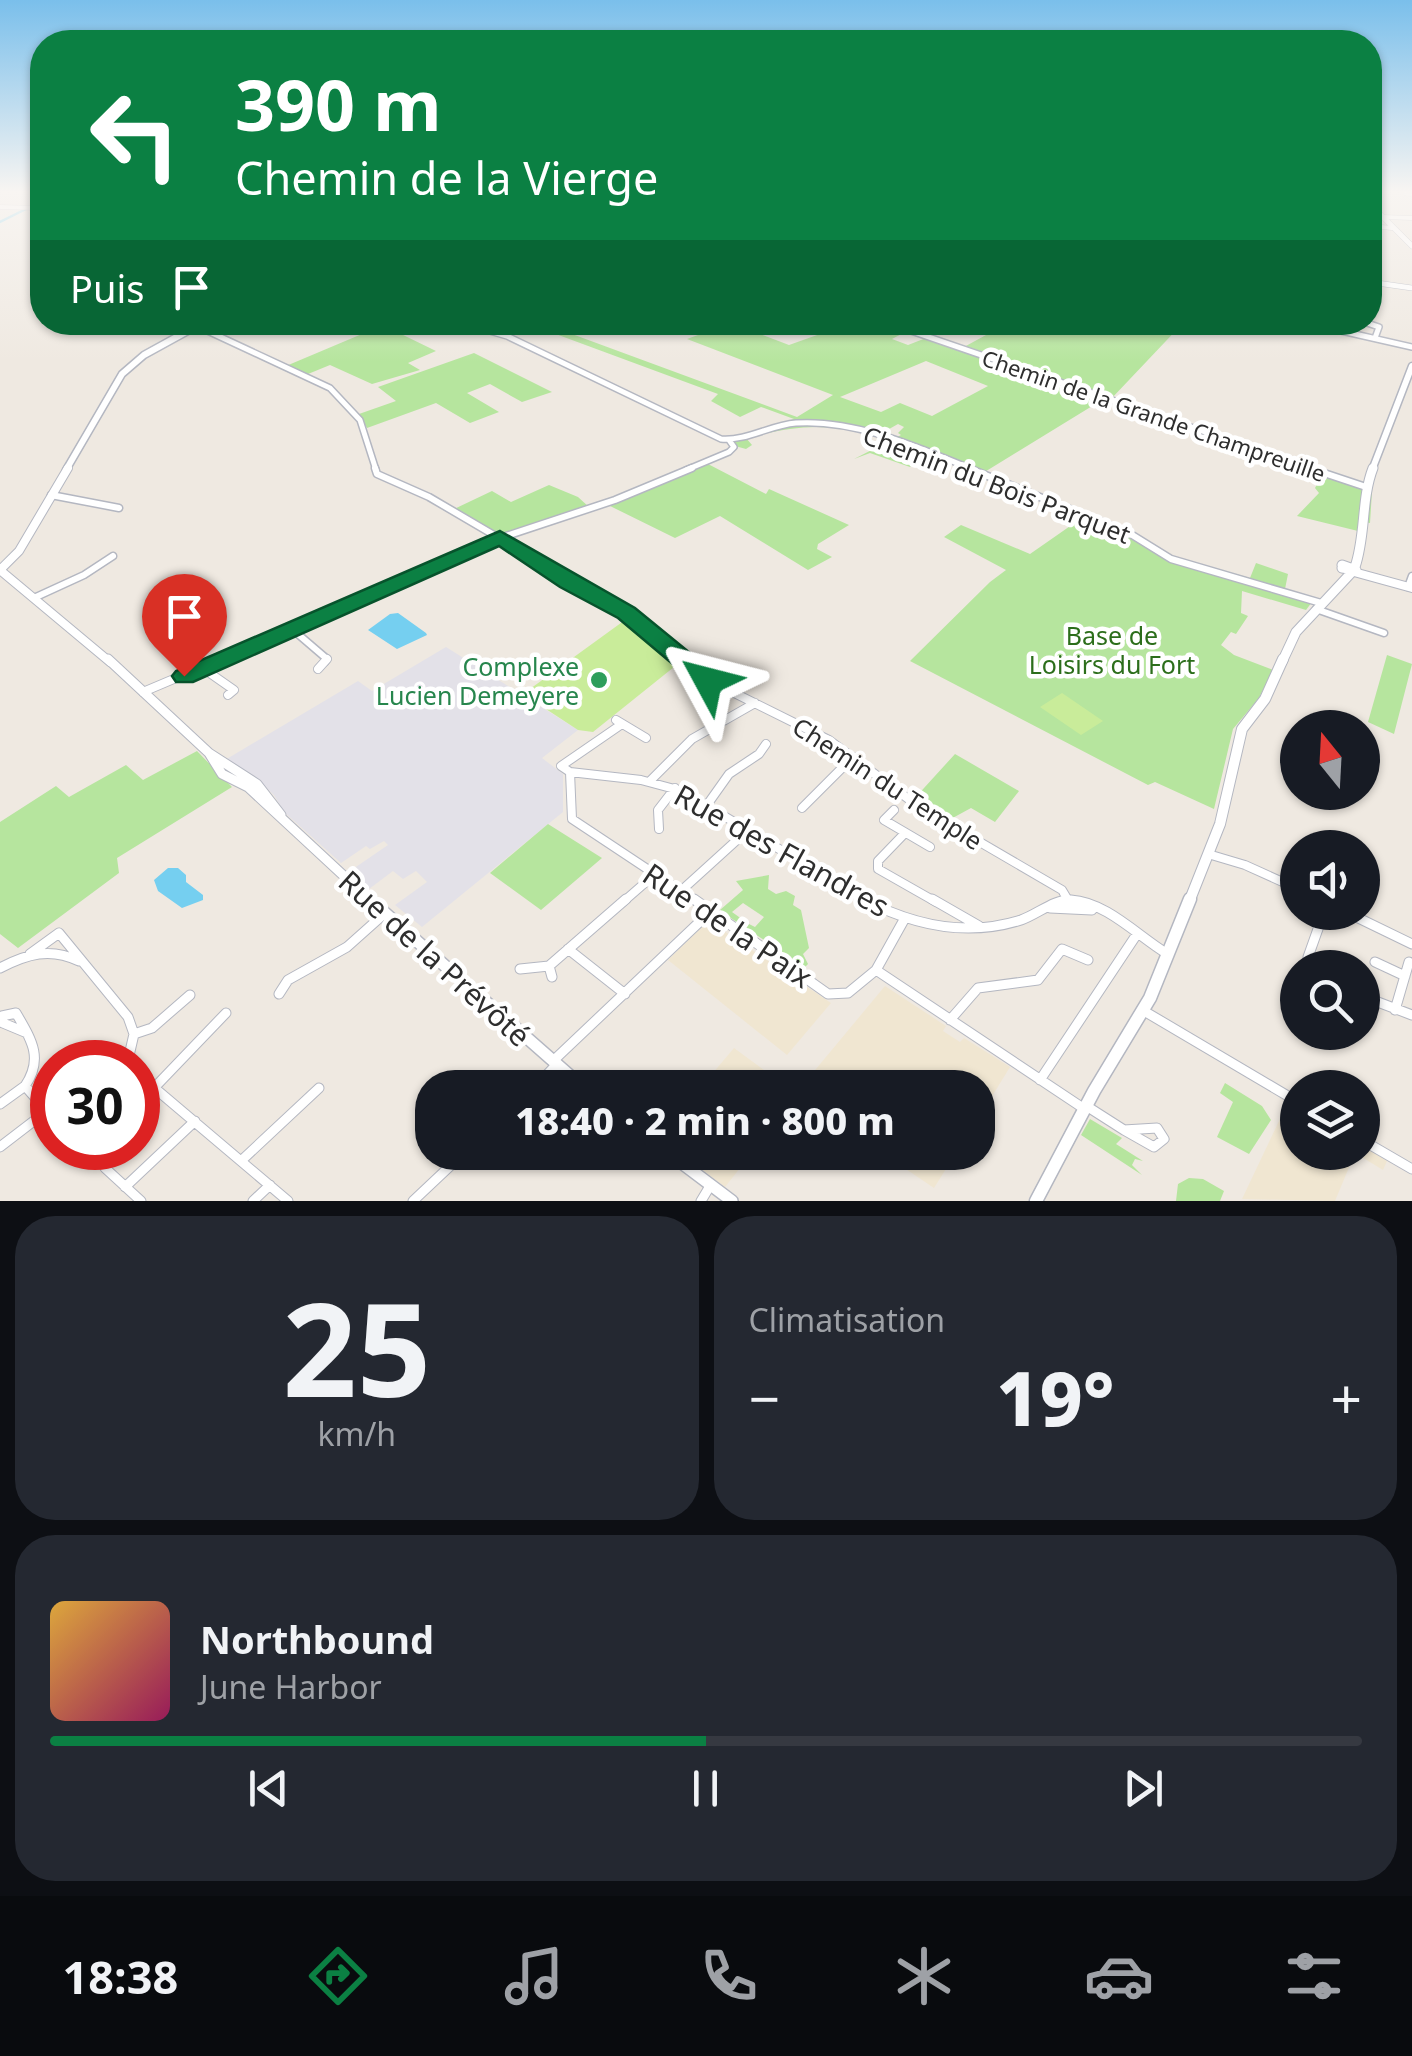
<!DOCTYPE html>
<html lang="fr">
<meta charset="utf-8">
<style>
body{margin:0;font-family:"Noto Sans",sans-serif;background:#242831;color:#f1f3f6;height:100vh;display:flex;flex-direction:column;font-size:38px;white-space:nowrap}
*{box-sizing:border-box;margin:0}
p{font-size:32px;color:#9ea1a6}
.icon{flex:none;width:55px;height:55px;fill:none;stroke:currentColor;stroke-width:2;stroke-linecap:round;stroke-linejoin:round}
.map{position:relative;height:1201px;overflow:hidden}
.sheet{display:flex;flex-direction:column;gap:15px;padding:15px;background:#0d0f14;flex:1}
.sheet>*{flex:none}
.hud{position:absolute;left:30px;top:30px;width:1352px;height:305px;border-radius:40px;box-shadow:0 2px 8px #0004;background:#0b8043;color:#fff;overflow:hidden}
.needle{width:65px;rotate:342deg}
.tools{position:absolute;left:1280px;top:710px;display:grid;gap:20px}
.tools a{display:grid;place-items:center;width:100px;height:100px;border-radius:50%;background:#171b24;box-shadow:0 2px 8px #0004;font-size:50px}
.speed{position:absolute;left:30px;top:1040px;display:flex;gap:20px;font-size:50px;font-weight:700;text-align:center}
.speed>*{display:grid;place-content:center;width:130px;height:130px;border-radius:50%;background:#171b24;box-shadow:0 2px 8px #0004;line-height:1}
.speed .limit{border:15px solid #d22;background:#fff;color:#111}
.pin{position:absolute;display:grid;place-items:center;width:85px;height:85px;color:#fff;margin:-102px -42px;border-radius:50% 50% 50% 0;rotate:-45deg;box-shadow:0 0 10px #0007}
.pin .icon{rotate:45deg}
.me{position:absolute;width:110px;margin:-55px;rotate:308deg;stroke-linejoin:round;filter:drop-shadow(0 0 8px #0008)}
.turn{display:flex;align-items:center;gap:35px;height:210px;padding:0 40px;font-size:45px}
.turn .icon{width:130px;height:130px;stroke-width:2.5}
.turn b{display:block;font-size:70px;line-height:85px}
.then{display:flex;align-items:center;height:95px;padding:0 40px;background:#0003;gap:20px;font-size:38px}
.big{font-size:75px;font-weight:800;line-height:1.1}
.sheet .tile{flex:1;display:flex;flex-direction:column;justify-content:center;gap:15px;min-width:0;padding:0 35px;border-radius:40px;background:#242831}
.sheet .dial{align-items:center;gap:0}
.dial b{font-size:130px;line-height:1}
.song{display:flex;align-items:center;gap:30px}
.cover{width:120px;height:120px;border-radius:15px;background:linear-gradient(135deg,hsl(40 70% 55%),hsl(330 70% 35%))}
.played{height:10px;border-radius:5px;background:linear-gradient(90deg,#0b8043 50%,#363941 50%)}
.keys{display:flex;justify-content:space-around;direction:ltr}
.heat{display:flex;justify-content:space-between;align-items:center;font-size:55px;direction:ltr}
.sheet .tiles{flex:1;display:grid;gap:15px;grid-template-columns:1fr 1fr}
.tile:last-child{grid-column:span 2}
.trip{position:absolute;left:415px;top:1070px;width:580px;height:100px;border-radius:40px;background:#171b24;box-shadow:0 2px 8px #0004;font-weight:800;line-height:100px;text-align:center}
.dock{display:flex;height:160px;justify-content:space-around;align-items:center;background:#090b0e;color:#9ea1a6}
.dock .icon{width:70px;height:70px}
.dock .active{color:#0b8043}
.dock b{font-size:45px;color:#f1f3f6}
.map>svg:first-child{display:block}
.industrial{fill:#e3e1e8}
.education{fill:#f0e6d1}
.green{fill:#b6e59e;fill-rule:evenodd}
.pitch{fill:#c9ec9a}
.water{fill:#75cff0}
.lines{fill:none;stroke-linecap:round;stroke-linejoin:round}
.stream{stroke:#75cff0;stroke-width:2.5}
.minor-far4-casing{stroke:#b4b7c1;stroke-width:5}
.minor-far3-casing{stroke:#b4b7c1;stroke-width:8}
.minor-far2-casing{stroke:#b4b7c1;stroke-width:9}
.minor-far1-casing{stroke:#b4b7c1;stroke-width:10}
.minor-casing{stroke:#b4b7c1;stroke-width:11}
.tertiary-far4-casing{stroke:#b4b7c1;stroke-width:6}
.tertiary-far3-casing{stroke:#b4b7c1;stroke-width:9}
.tertiary-far2-casing{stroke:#b4b7c1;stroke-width:10}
.tertiary-far1-casing{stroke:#b4b7c1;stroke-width:11}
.tertiary-casing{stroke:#b4b7c1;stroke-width:14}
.secondary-far4-casing{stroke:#b4b7c1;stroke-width:6}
.secondary-far3-casing{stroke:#b4b7c1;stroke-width:9}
.secondary-far2-casing{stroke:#b4b7c1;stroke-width:11}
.secondary-far1-casing{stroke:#b4b7c1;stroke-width:12}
.secondary-casing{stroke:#b4b7c1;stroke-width:15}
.minor-far4{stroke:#fff;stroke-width:4}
.minor-far3{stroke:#fff;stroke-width:5}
.minor-far2{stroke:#fff;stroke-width:6}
.minor-far1{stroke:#fff;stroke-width:8}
.minor{stroke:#fff;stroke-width:9}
.tertiary-far4{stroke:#fff;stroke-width:5}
.tertiary-far3{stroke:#fff;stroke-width:6}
.tertiary-far2{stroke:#fff;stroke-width:8}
.tertiary-far1{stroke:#fff;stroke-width:9}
.tertiary{stroke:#fff;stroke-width:11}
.secondary-far4{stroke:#fff;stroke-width:5}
.secondary-far3{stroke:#fff;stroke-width:6}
.secondary-far2{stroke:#fff;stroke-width:9}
.secondary-far1{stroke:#fff;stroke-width:10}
.secondary{stroke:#fff;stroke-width:12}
.route{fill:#0b8043;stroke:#07532c;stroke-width:2.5}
.leisure-dot{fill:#2e9e5b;stroke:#fff;stroke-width:4}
.labels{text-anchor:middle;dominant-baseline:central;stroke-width:9;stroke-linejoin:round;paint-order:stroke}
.far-street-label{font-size:22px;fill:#2e2e2e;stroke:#fff}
.street-label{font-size:25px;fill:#2e2e2e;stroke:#fff}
.park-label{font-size:25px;fill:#2c6e1b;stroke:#fff}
.leisure-label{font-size:25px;fill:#27864d;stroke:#fff;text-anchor:end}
.near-street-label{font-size:30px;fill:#2e2e2e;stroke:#fff}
</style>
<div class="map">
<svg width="1412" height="1201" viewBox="0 0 1412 1201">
<rect width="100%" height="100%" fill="#efe9e1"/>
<path class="industrial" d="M 446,647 L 578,730 L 542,758 L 563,774 L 563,812 L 422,927 L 395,905 L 427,882 L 416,871 L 403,879 L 393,871 L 369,889 L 350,871 L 388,845 L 384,841 L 370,849 L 366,846 L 341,863 L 284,812 L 274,795 L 258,780 L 225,760 L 358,681 L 372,691 Z"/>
<path class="education" d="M 704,925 L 715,925 L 831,1003 L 787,1055 L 668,960 Z
M 885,986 L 946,1026 L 943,1031 L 960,1042 L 964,1038 L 1010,1067 L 978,1119 L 978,1088 L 801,1087 Z
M 734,1048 L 764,1070 L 789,1087 L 701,1087 Z
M 1288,1102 L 1297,1108 L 1298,1152 L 1362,1152 L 1363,1146 L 1387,1161 L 1383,1170 L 1355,1153 L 1335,1201 L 1242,1199 Z
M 680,1153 L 752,1153 L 725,1187 Z
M 882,1153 L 956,1153 L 934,1188 Z"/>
<path class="green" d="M 880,322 L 907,331 L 892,339 L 908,345 L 926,338 L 964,347 L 1008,323 L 1183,323 L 1111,399 L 1020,371 L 1102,400 L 983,473 L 972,473 L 930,451 L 910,467 L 870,453 L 854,459 L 901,435 L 898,433 L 904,427 L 898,424 L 875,437 C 825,421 795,426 746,438 L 752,445 L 746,449 L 735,446 L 732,439 L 794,419 L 761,407 L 740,417 L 711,401 L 718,394 L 526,323 L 553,327 L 797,417 L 833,395 L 687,339 L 731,323 L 789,345 L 851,323 ZM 926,361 L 988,386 L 932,416 L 900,403 L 881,412 L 840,397 Z
M 388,323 L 422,323 L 399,333 L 436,351 L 408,363 L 420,370 L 372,384 L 330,365 L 308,374 L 286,366 Z
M 474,353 L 552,392 L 522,402 L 490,384 L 467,393 L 499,412 L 470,423 L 436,403 L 367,428 L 359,414 L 396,401 L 378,387 Z
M 706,463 L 766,494 L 769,489 L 849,525 L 818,544 L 817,549 L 832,557 L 808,570 L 720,516 L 675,538 L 608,505 Z
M 1322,475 L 1372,491 L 1370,523 L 1359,521 L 1358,531 L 1297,516 L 1319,493 L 1315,488 Z
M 549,485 L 578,497 L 589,507 L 499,534 L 452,510 L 492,491 L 511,502 Z
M 1086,515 L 1134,532 L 1155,548 L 1172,556 L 1250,578 L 1256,563 L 1288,574 L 1284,594 L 1312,602 L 1306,610 L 1242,591 L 1241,613 L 1248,616 L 1236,634 L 1231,632 L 1221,645 L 1234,655 L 1273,670 L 1259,698 L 1233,729 L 1214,809 L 1155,782 L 1148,785 L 910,661 L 990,582 L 1006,570 L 944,537 L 961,525 L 1030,554 Z
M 1387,655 L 1412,664 L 1394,734 L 1368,722 Z
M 197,751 L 232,787 L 117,858 L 119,873 L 18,948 L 0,934 L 0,822 L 56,786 L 69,797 L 126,765 L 143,780 Z
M 955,754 L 1019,791 L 995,822 L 971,808 L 949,820 L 914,799 Z
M 548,824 L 602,858 L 541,910 L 490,873 Z
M 769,875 L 768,889 L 776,894 L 786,891 L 795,896 L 793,905 L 801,910 L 809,948 L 803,954 L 808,964 L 805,967 L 746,928 L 749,924 L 755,927 L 764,917 L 743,903 L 732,912 L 746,922 L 742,926 L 720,910 L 743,890 L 736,881 Z
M 1225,1083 L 1262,1106 L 1271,1120 L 1249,1154 L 1217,1137 L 1233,1102 L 1220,1093 Z
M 1090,1119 L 1122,1138 L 1116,1144 L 1143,1161 L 1135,1159 L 1132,1165 L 1142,1175 L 1081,1135 Z
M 1189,1178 L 1203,1179 L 1224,1191 L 1220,1201 L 1176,1201 L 1178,1184 Z"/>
<path class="pitch" d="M 625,620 L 674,667 L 593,732 L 578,730 L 523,694 Z
M 1062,693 L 1103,721 L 1081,735 L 1040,707 Z"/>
<path class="water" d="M 398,613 L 426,633 L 427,635 L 397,649 L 368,630 L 390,614 Z
M 168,868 L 178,868 L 186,875 L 186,882 L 203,895 L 203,900 L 182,908 L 158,891 L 154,880 Z"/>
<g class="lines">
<path class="stream" d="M 0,222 L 26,209"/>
<g class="minor-far4-casing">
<path id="minor-far4" d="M 42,203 L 35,209 L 42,212
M 0,207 L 35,208
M 1382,217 L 1412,218
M 1370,226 L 1392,228"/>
</g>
<g class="minor-far3-casing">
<path id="minor-far3" d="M 459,322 L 507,336 L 721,439 C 747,441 770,425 796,423 C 856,419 920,448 974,470
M 885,322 L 1316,470
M 1322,322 L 1324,327 L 1412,347
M 1364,322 L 1379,327 L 1375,338
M 197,326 L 330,388 L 360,420 L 376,470
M 686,470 L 729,452 L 734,447 L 729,440"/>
</g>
<g class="minor-far2-casing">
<path id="minor-far2" d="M 375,468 L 377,474 L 429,497 L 622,610 L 682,662
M 968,468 L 1129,533 L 1171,559 L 1321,603
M 1309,468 L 1366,487
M 51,495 L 119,508
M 1408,587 L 1412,576
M 36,597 L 84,575 L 113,556
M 1316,609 L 1384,633
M 292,629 L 327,659 L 325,662
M 215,662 L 380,592 L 473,547 L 615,500 L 692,468"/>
</g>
<g class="minor-far1-casing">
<path id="minor-far1" d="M 679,659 L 696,674 L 829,740 L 918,806 L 1062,890 L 1068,900
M 204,669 L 234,690 L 228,695
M 318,669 L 327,659
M 143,692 L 221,659
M 616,720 L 646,738
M 622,724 L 561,766 L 570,772 L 572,819 L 697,902
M 570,772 L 641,780 L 682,791 L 868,902
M 651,780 L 692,739 L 755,703
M 707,805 L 729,774 L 759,754 L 766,744
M 802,808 L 853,757
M 894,810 L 884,820 L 930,847
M 659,829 L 658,810 L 675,788
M 905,833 L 878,861 L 878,869 L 936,902
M 1208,854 L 1245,865 L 1298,889
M 683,889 L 748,830
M 623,902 L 654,875
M 1059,902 L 1080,902"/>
</g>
<g class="minor-casing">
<path id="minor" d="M 694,899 L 828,994 L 848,993 L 876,970
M 863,899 C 912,925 967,937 1021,920 C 1038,914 1054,899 1071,900 C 1106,902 1138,936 1166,953
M 932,899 L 979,926
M 1050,908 L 1092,910
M 1346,912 L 1412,944
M 568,949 L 625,994
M 30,954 L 59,933 L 128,1017 L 134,1034
M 1375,962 L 1405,976
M 549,966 L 626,899
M 0,968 C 27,954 50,947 79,961
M 1312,968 L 1308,957 L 1324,912
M 520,969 L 549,966 L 552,977
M 876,970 L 1083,1108
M 876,970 L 905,918
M 279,994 L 288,980 L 347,947 L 384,914
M 1362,996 L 1412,1015
M 1395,1010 L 1409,962
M 1144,1011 L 1298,1102
M 950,1020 L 978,988 L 1038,980 L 1062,949 L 1088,960
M 27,1033 L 3,1023 L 2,1016 L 16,1013 C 31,1039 44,1058 25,1086 L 47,1111
M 128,1060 L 134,1034 L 152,1028 L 190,995
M 554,1060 L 709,913
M 138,1074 L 288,1201
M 1040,1080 L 1137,934
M 154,1088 L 226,1013
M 534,1088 L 556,1065
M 0,1104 L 25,1086
M 1088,1107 L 1124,1130
M 1157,1128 L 1164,1139 L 1154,1147 L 1124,1130 Z
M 1362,1140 L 1412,1169
M 0,1147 L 52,1107
M 242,1160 L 319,1088
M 105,1168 L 141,1201
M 125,1187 L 195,1121
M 253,1201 L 270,1185
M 413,1201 L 465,1152
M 701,1201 L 710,1186"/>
</g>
<g class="tertiary-far4-casing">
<path id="tertiary-far4" d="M 1370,282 L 1412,288"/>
</g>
<g class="tertiary-far3-casing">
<path id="tertiary-far3" d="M 66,470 L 122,374 L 144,355 L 204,322"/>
</g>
<g class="tertiary-far2-casing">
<path id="tertiary-far2" d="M 0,570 L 110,662
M 0,570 L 19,551 L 68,468
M 1354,572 L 1412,588"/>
</g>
<g class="tertiary-far1-casing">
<path id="tertiary-far1" d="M 108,659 L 209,753 L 257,784 L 281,815
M 209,753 L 222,774 L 248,787 L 372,902"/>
</g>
<g class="tertiary-casing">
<path id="tertiary" d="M 369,899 L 584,1088
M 667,1152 L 732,1201"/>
</g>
<g class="secondary-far4-casing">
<path id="secondary-far4" d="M 1406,193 L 1412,194
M 1370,197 L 1373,193
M 1370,204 L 1412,246"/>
</g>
<g class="secondary-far3-casing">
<path id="secondary-far3" d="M 1372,470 L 1412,366"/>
</g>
<g class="secondary-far2-casing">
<path id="secondary-far2" d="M 1342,565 L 1356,570 L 1342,568
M 1355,567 C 1366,535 1361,499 1373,468
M 1282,662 L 1296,632 L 1352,572"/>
</g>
<g class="secondary-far1-casing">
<path id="secondary-far1" d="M 1189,902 L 1220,824 L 1242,729 L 1265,699 L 1283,659"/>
</g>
<g class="secondary-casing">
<path id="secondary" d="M 1036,1201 L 1094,1091 L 1150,998 L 1190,899"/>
</g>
<use href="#minor-far4" class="minor-far4"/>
<use href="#minor-far3" class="minor-far3"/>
<use href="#minor-far2" class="minor-far2"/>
<use href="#minor-far1" class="minor-far1"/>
<use href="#minor" class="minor"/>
<use href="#tertiary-far4" class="tertiary-far4"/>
<use href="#tertiary-far3" class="tertiary-far3"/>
<use href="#tertiary-far2" class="tertiary-far2"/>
<use href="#tertiary-far1" class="tertiary-far1"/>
<use href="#tertiary" class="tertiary"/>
<use href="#secondary-far4" class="secondary-far4"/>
<use href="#secondary-far3" class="secondary-far3"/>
<use href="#secondary-far2" class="secondary-far2"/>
<use href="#secondary-far1" class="secondary-far1"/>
<use href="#secondary" class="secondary"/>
</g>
<linearGradient id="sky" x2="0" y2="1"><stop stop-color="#7abfeb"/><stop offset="0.53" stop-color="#f8f5f2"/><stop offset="1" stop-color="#f8f5f2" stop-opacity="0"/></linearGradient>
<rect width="1412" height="362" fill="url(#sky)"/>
<path class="route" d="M 500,531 L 635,608 L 717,675 L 721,681 L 717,687 L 700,687 L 618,618 L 560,587 L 499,546 L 193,682 L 176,682 L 172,676 L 176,671 Z"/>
<circle class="leisure-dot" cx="599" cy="680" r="10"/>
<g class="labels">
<g class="far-street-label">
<text transform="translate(1154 415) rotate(19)">Chemin de la Grande Champreuille</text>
</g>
<g class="street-label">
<text transform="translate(997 484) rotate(21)">Chemin du Bois Parquet</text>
<text transform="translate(888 783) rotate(33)">Chemin du Temple</text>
</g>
<g class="park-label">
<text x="1112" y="635">Base de<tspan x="1112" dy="29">Loisirs du Fort</tspan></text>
</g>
<g class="leisure-label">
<text x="579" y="666">Complexe<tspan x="579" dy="29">Lucien Demeyere</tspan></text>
</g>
<g class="near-street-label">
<text transform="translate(782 850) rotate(29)">Rue des Flandres</text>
<text transform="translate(728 925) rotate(34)">Rue de la Paix</text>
<text transform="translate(435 958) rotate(42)">Rue de la Prévôté</text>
</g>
</g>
</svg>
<div class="tools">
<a><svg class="needle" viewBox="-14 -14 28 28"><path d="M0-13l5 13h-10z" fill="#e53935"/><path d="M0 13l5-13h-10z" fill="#9ea1a6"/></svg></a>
<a><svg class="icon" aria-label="sound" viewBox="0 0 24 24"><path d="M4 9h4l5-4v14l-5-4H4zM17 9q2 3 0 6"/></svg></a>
<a><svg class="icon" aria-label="search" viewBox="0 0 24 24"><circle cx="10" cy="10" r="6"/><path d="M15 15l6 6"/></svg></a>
<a><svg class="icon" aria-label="layers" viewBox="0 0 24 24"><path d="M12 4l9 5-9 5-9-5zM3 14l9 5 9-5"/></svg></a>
</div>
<div class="speed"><div class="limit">30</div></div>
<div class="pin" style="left:184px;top:676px;background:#d93025"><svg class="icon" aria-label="arrive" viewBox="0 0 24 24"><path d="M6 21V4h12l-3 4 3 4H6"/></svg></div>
<svg class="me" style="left:708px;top:681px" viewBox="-20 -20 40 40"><path d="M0-17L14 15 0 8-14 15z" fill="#0b8043" stroke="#fff" stroke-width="4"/></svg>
<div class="trip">18:40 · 2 min · 800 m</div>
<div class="hud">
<div class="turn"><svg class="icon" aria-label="left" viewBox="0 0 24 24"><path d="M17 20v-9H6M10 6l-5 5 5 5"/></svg><div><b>390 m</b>Chemin de la Vierge</div></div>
<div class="then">Puis<svg class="icon" aria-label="arrive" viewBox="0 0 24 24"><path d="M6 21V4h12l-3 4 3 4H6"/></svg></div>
</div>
</div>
<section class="sheet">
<div class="tiles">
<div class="tile dial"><b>25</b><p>km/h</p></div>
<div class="tile"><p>Climatisation</p>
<div class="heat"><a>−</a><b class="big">19°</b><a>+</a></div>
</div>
<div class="tile">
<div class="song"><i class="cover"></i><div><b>Northbound</b><p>June Harbor</p></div></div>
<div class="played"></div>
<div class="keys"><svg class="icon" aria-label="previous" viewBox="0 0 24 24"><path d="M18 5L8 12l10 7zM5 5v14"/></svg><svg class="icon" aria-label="pause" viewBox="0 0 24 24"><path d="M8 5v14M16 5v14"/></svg><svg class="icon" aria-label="next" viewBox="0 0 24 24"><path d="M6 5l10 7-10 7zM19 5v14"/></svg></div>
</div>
</div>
</section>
<nav class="dock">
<b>18:38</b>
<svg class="icon active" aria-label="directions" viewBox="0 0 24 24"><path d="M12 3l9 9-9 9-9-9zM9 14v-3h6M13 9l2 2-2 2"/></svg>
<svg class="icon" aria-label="music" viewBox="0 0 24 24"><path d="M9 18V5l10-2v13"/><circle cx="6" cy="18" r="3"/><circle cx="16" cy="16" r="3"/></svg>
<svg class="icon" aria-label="phone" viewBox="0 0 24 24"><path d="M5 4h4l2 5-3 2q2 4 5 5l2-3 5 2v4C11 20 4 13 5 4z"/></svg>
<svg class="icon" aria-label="climate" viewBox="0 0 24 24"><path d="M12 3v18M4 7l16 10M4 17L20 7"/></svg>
<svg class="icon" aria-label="car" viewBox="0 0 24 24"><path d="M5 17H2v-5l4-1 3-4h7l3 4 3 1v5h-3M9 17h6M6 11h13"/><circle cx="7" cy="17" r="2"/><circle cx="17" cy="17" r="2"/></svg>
<svg class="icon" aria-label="filters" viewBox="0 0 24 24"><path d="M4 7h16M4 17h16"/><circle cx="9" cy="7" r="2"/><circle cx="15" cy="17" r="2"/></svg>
</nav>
